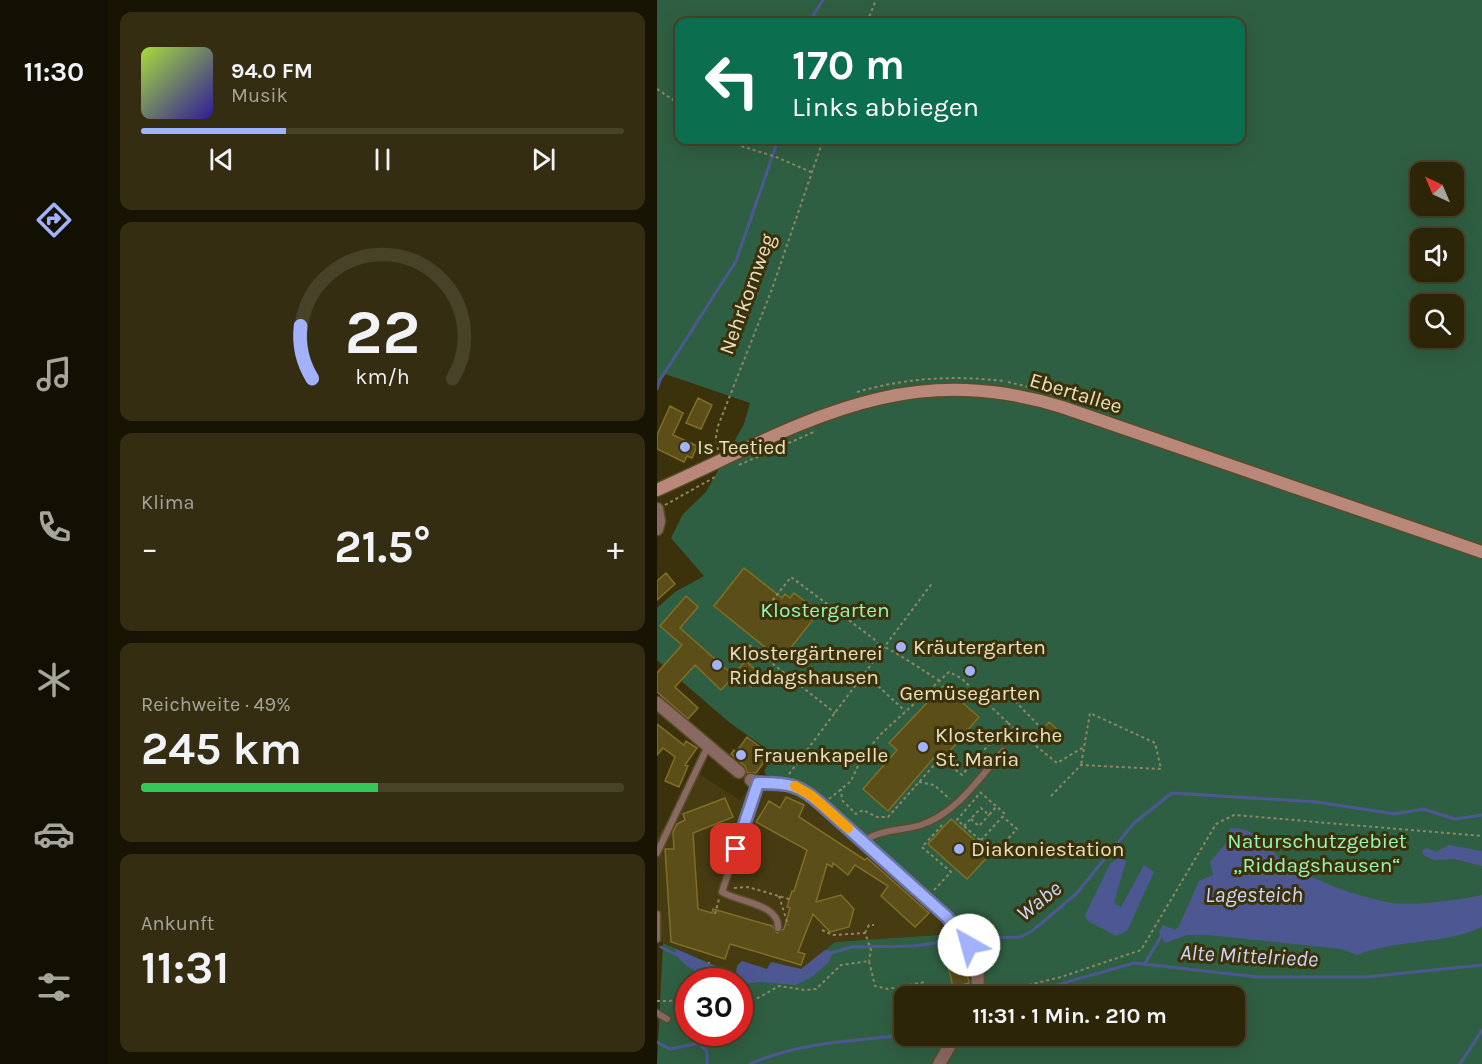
<!DOCTYPE html>
<html lang="de">
<meta charset="utf-8">
<style>
body{margin:0;font-family:Karla,sans-serif;background:#342d12;color:#f1f3f6;height:100vh;display:flex;flex-direction:column;font-size:22px;white-space:nowrap}
*{box-sizing:border-box;margin:0}
p{font-size:20px;color:#a6a59c}
.icon{flex:none;width:33px;height:33px;fill:none;stroke:currentColor;stroke-width:2;stroke-linecap:round;stroke-linejoin:round}
.map{position:relative;flex:1;overflow:hidden}
.side{display:flex;flex-direction:column;gap:12px;padding:12px;background:#181404;width:549px}
.side>*{flex:none}
.hud{position:absolute;left:18px;top:18px;width:570px;height:126px;border-radius:12px;box-shadow:0 6px 24px #0002,0 0 0 2px #484229;background:#0b6e4f;color:#fff;overflow:hidden}
.needle{width:39px;rotate:316deg}
.controls{position:absolute;left:753px;top:162px;display:grid;gap:12px}
.controls a{display:grid;place-items:center;width:54px;height:54px;border-radius:12px;background:#2c2508;box-shadow:0 6px 24px #0002,0 0 0 2px #484229;font-size:30px}
.speed{position:absolute;left:18px;top:968px;display:flex;gap:12px;font-size:30px;font-weight:700;text-align:center}
.speed>*{display:grid;place-content:center;width:78px;height:78px;border-radius:50%;background:#2c2508;box-shadow:0 6px 24px #0002,0 0 0 2px #484229;line-height:1}
.speed .limit{border:9px solid #d22;background:#fff;color:#111}
.pin{position:absolute;display:grid;place-items:center;width:51px;height:51px;color:#fff;margin:-26px;border-radius:12px;box-shadow:0 3px 9px #0006}
.me{position:absolute;width:66px;margin:-33px;rotate:322deg;stroke-linejoin:round;filter:drop-shadow(0 0 4px #0008)}
.turn{display:flex;align-items:center;gap:21px;height:126px;padding:0 18px;font-size:27px}
.turn .icon{width:78px;height:78px;stroke-width:2.5}
.turn b{display:block;font-size:42px;line-height:51px}
.big{font-size:45px;font-weight:700;line-height:1.1}
.side .tile{flex:1;display:flex;flex-direction:column;justify-content:center;gap:9px;min-width:0;padding:0 21px;border-radius:12px;background:#342d12}
.side .dial{align-items:center;gap:0}
.dial svg{height:156px;overflow:visible;fill:none;stroke:#484229;stroke-width:7;stroke-linecap:round;text-anchor:middle}
.dial text{fill:#f1f3f6;stroke:none}
.song{display:flex;align-items:center;gap:18px}
.cover{width:72px;height:72px;border-radius:9px;background:linear-gradient(135deg,hsl(80 70% 55%),hsl(250 70% 35%))}
.played{height:6px;border-radius:3px;background:linear-gradient(90deg,#a3b2fd 30%,#484229 30%)}
.keys{display:flex;justify-content:space-around;direction:ltr}
.heat{display:flex;justify-content:space-between;align-items:center;font-size:33px;direction:ltr}
.charge{height:9px;border-radius:4px;background:linear-gradient(90deg,#34c759 49%,#484229 0)}
.trip{position:absolute;left:237px;top:986px;width:351px;height:60px;border-radius:12px;background:#2c2508;box-shadow:0 6px 24px #0002,0 0 0 2px #484229;font-weight:700;line-height:60px;text-align:center}
main{display:flex;flex:1;min-height:0}
.tabs{display:flex;flex-direction:column;width:108px;justify-content:space-around;align-items:center;background:#120f03;color:#a6a59c}
.tabs .icon{width:42px;height:42px}
.tabs .on{color:#a3b2fd}
.tabs b{font-size:27px;color:#f1f3f6}
.map>svg:first-child{display:block}
.built{fill:#463b11}
.green{fill:#2f5f42;fill-rule:evenodd}
.water{fill:#4d5893}
.lines{fill:none;stroke-linecap:round;stroke-linejoin:round}
.stream{stroke:#4d5893;stroke-width:3}
.building{fill:#5c4e18;stroke:#816f27;stroke-width:1.5}
.service-casing{stroke:#574d28;stroke-width:9}
.minor-casing{stroke:#574d28;stroke-width:15}
.secondary-casing{stroke:#574d28;stroke-width:15}
.path{stroke:#8f8662;stroke-width:2;stroke-dasharray:3 3;stroke-linecap:butt}
.service{stroke:#896961;stroke-width:6}
.minor{stroke:#896961;stroke-width:12}
.secondary{stroke:#ba887b;stroke-width:12}
.route-casing{stroke:#6a74a4;stroke-width:15}
.route{stroke:#a3b2fd;stroke-width:10}
.slow{stroke:#f59e0b;stroke-width:10}
.poi-dot{fill:#a3b2fd;stroke:#3b310b;stroke-width:2}
.labels{text-anchor:middle;dominant-baseline:central;stroke-width:6;stroke-linejoin:round;paint-order:stroke}
.street-label{font-size:21px;fill:#e9e0be;stroke:#3b310b}
.poi-label{font-size:21px;fill:#e9e0be;stroke:#3b310b;text-anchor:start}
.park-label{font-size:21px;fill:#95f6b8;stroke:#3b310b}
.water-label{font-size:22px;font-style:italic;fill:#ced7fb;stroke:#3b310b}
</style>
<main>
<nav class="tabs">
<b>11:30</b>
<svg class="icon on" aria-label="directions" viewBox="0 0 24 24"><path d="M12 3l9 9-9 9-9-9zM9 14v-3h6M13 9l2 2-2 2"/></svg>
<svg class="icon" aria-label="music" viewBox="0 0 24 24"><path d="M9 18V5l10-2v13"/><circle cx="6" cy="18" r="3"/><circle cx="16" cy="16" r="3"/></svg>
<svg class="icon" aria-label="phone" viewBox="0 0 24 24"><path d="M5 4h4l2 5-3 2q2 4 5 5l2-3 5 2v4C11 20 4 13 5 4z"/></svg>
<svg class="icon" aria-label="climate" viewBox="0 0 24 24"><path d="M12 3v18M4 7l16 10M4 17L20 7"/></svg>
<svg class="icon" aria-label="car" viewBox="0 0 24 24"><path d="M5 17H2v-5l4-1 3-4h7l3 4 3 1v5h-3M9 17h6M6 11h13"/><circle cx="7" cy="17" r="2"/><circle cx="17" cy="17" r="2"/></svg>
<svg class="icon" aria-label="filters" viewBox="0 0 24 24"><path d="M4 7h16M4 17h16"/><circle cx="9" cy="7" r="2"/><circle cx="15" cy="17" r="2"/></svg>
</nav>
<section class="side">
<div class="tile">
<div class="song"><i class="cover"></i><div><b>94.0 FM</b><p>Musik</p></div></div>
<div class="played"></div>
<div class="keys"><svg class="icon" aria-label="previous" viewBox="0 0 24 24"><path d="M18 5L8 12l10 7zM5 5v14"/></svg><svg class="icon" aria-label="pause" viewBox="0 0 24 24"><path d="M8 5v14M16 5v14"/></svg><svg class="icon" aria-label="next" viewBox="0 0 24 24"><path d="M6 5l10 7-10 7zM19 5v14"/></svg></div>
</div>
<div class="tile dial"><svg viewBox="0 0 100 80">
<path d="M14 69A42 42 0 1 1 86 69"/>
<path d="M14 69A42 42 0 0 1 8 42" stroke="#a3b2fd"/>
<text x="50" y="56" font-size="32" font-weight="700">22</text>
<text x="50" y="72" font-size="11">km/h</text>
</svg></div>
<div class="tile"><p>Klima</p>
<div class="heat"><a>−</a><b class="big">21.5°</b><a>+</a></div>
</div>
<div class="tile"><p>Reichweite · 49%</p><b class="big">245 km</b><div class="charge"></div></div>
<div class="tile"><p>Ankunft</p><b class="big">11:31</b></div>
</section>
<div class="map">
<svg width="825" height="1064" viewBox="0 0 825 1064">
<rect width="100%" height="100%" fill="#3b310b"/>
<path class="built" d="M 41,773 L 83,800 L 94,786 L 106,790 L 132,791 L 141,796 L 260,899 L 295,934 L 178,942 L 144,969 L 114,962 L 110,969 L 85,961 L 79,974 L 0,940 L 0,838 Z"/>
<path class="green" d="M 0,0 L 825,0 L 825,1064 L 0,1064 L 6,943 L 79,974 L 80,966 L 85,961 L 110,969 L 114,962 L 144,969 L 178,942 L 295,934 L 306,950 L 312,980 L 319,972 L 307,924 L 159,793 L 144,783 L 109,775 L 107,771 L 117,754 L 73,723 L 0,660 L 0,608 L 18,592 L 47,576 L 14,538 L 26,514 L 49,492 L 87,424 L 93,403 L 8,374 L 0,385 ZM 22,22 L 584,22 L 584,140 L 22,140 ZM 764,172 L 796,172 L 796,206 L 764,206 ZM 764,238 L 796,238 L 796,272 L 764,272 ZM 764,304 L 796,304 L 796,338 L 764,338 ZM 32,981 L 82,981 L 82,1032 L 32,1032 ZM 248,996 L 578,996 L 578,1035 L 248,1035 Z"/>
<path class="water" d="M 573,828 C 604,828 608,849 630,863 C 658,881 696,895 729,902 C 750,907 803,900 825,895 L 825,927 C 786,945 740,939 700,955 L 685,949 L 552,935 L 530,935 L 508,943 L 502,932 L 506,925 L 518,930 L 522,926 L 542,881 L 556,875 L 553,862 L 569,843 Z
M 792,845 L 825,851 L 825,866 L 797,859 L 777,860 L 766,855 L 765,850 L 770,848 L 779,852 Z
M 462,857 L 469,861 L 457,903 L 464,907 L 487,865 L 497,872 L 470,931 L 459,936 L 431,921 L 428,915 L 453,864 Z
M 19,949 L 75,974 L 79,974 L 80,966 L 85,961 L 110,969 L 114,962 L 144,969 L 168,950 L 176,951 L 172,962 L 155,977 L 139,985 L 103,982 L 83,985 L 82,981 C 54,981 37,976 18,954 Z"/>
<g class="lines">
<path class="stream" d="M 152,22 L 166,0
M 0,389 L 3,380 L 79,261 L 121,140
M 310,939 L 363,937 L 375,931 L 419,894 L 477,823 L 515,793 L 660,802 L 738,814 L 766,809 L 798,819 L 825,815
M 4,947 L 20,955
M 174,953 L 195,947 L 256,946 L 303,940
M 487,965 L 505,935
M 361,996 L 477,963 L 601,977 L 709,977 L 825,965
M 0,1042 L 13,1049 L 42,1043 L 50,1052 L 50,1064
M 93,1064 C 140,1043 191,1041 241,1036 L 248,1032
M 803,1064 L 825,1030"/>
</g>
<path class="building" d="M 41,398 L 55,405 L 44,429 L 29,423 Z
M 13,406 L 26,413 L 16,435 L 40,446 L 35,458 L 30,456 L 27,462 L 0,449 L 0,435 Z
M 87,568 L 125,598 L 128,594 L 133,598 L 137,593 L 162,612 L 124,660 L 57,606 Z
M 9,573 L 18,584 L 0,600 L 0,581 Z
M 29,596 L 41,607 L 23,628 L 77,676 L 64,690 L 38,665 L 18,687 L 41,708 L 31,719 L 0,692 L 0,673 L 25,645 L 3,626 Z
M 89,661 L 105,676 L 94,687 L 78,672 Z
M 286,686 L 322,717 L 286,759 L 280,754 L 231,811 L 206,789 L 240,750 L 232,743 Z
M 392,722 L 401,730 L 391,741 L 382,733 Z
M 0,724 L 27,745 L 29,741 L 40,748 L 28,765 L 31,766 L 22,787 L 8,781 L 18,757 L 6,748 L 0,755 Z
M 90,737 L 113,754 L 99,773 L 90,773 L 88,766 L 74,754 L 77,750 L 79,752 Z
M 129,797 L 147,805 L 142,817 L 208,860 L 210,858 L 272,913 L 258,927 L 224,896 L 231,886 L 198,865 L 191,875 L 176,863 L 175,867 L 170,864 L 159,902 L 184,895 L 197,909 L 192,927 L 173,932 L 156,914 L 141,952 L 148,954 L 144,965 L 73,944 L 68,959 L 14,942 L 8,849 L 17,849 L 16,832 L 20,824 L 28,820 L 26,814 L 68,798 L 76,817 L 36,833 L 41,909 L 55,913 L 56,909 L 115,926 L 120,933 L 127,929 L 133,908 L 130,907 L 133,897 L 135,891 L 137,891 L 150,850 L 99,822 L 112,801 L 123,808 Z
M 294,819 L 333,854 L 310,879 L 271,844 Z
M 308,962 L 312,983 L 296,987 L 291,965 Z"/>
<g class="lines">
<g class="service-casing">
<path id="service" d="M 101,783 L 65,892 C 81,902 123,904 121,928
M 206,842 C 223,829 244,831 264,825 C 300,813 322,778 346,751
M 0,853 L 51,746
M 0,914 L 0,939
M 0,1013 L 10,1019"/>
</g>
<g class="minor-casing">
<path id="minor" d="M 0,509 L 2,521 L 0,529
M 0,703 L 82,772
M 94,780 C 113,789 126,778 149,792 L 290,917 C 311,940 326,964 319,996
M 282,1064 L 299,1035"/>
</g>
<g class="secondary-casing">
<path id="secondary" d="M 0,490 C 143,426 243,357 405,407 L 825,552"/>
</g>
<path class="path" d="M 210,22 L 219,0
M 0,89 L 22,104
M 74,140 L 84,146 L 119,157 L 154,172
M 351,382 L 384,390
M 200,392 C 248,378 296,375 346,381
M 61,450 L 59,437 L 61,426 L 115,289 L 166,140
M 82,465 L 159,431
M 8,505 L 58,477
M 112,605 L 134,577 L 217,639 L 223,646 L 222,653
M 92,645 L 178,713
M 223,646 C 231,646 271,674 283,681
M 208,674 L 248,711
M 329,699 L 356,699 L 385,729
M 351,723 L 400,763 L 427,747
M 132,774 L 276,582
M 262,782 L 277,785 L 293,799
M 323,792 L 348,814 L 324,840
M 394,796 L 424,765 L 504,769 L 498,743 L 433,713 L 424,765
M 172,799 L 194,781 L 206,755 L 225,733 L 292,672 L 304,678 L 351,723 L 305,775 L 290,763 L 285,766 L 279,763 L 231,817 L 220,817 L 206,810 L 199,814 L 185,800 L 184,789
M 314,819 L 322,826 L 332,815
M 307,826 L 324,808 L 332,815 L 339,807
M 323,840 L 300,820 L 323,793
M 322,842 L 336,855 L 360,829 L 346,817
M 77,888 L 91,887 L 132,899
M 277,890 L 294,872 L 265,847 L 286,824
M 122,896 L 131,925
M 58,914 L 62,899
M 165,930 L 176,935 L 208,933 L 214,950 L 212,961
M 208,933 L 212,925 L 217,925
M 47,981 L 52,962
M 331,995 L 404,977 L 484,950 L 559,824 L 577,815 L 825,836
M 82,1000 L 101,998 L 122,986 L 148,990 L 159,989 L 184,965 L 212,961 L 218,986 L 231,989 L 268,982
M 0,1001 L 13,1001 L 32,995"/>
<use href="#service" class="service"/>
<use href="#minor" class="minor"/>
<use href="#secondary" class="secondary"/>
</g>
<g class="lines">
<g class="route-casing">
<path id="route" d="M 79,849 L 101,783 C 131,783 141,784 164,804 L 290,917 L 312,945"/>
</g>
<use href="#route" class="route"/>
<path class="slow" d="M 138,786 L 155,796 L 191,828"/>
</g>
<g class="poi-dot">
<circle cx="28" cy="447" r="6"/>
<circle cx="244" cy="647" r="6"/>
<circle cx="60" cy="665" r="6"/>
<circle cx="313" cy="671" r="6"/>
<circle cx="266" cy="747" r="6"/>
<circle cx="84" cy="755" r="6"/>
<circle cx="302" cy="849" r="6"/>
</g>
<g class="labels">
<g class="street-label">
<text transform="translate(90 294) rotate(-70)">Nehrkornweg</text>
<text transform="translate(419 393) rotate(17)">Ebertallee</text>
</g>
<g class="poi-label">
<text x="40" y="447">Is Teetied</text>
<text x="256" y="647">Kräutergarten</text>
<text x="72" y="653">Klostergärtnerei<tspan x="72" dy="24">Riddagshausen</tspan></text>
<text x="313" y="693" text-anchor="middle">Gemüsegarten</text>
<text x="278" y="735">Klosterkirche<tspan x="278" dy="24">St. Maria</tspan></text>
<text x="96" y="755">Frauenkapelle</text>
<text x="314" y="849">Diakoniestation</text>
</g>
<g class="park-label">
<text x="168" y="610">Klostergarten</text>
<text x="660" y="841">Naturschutzgebiet<tspan x="660" dy="24">„Riddagshausen“</tspan></text>
</g>
<g class="water-label">
<text x="597" y="895">Lagesteich</text>
<text transform="translate(382 901) rotate(-38)">Wabe</text>
<text transform="translate(592 956) rotate(3)">Alte Mittelriede</text>
</g>
</g>
</svg>
<div class="controls">
<a><svg class="needle" viewBox="-14 -14 28 28"><path d="M0-13l5 13h-10z" fill="#e53935"/><path d="M0 13l5-13h-10z" fill="#a6a59c"/></svg></a>
<a><svg class="icon" aria-label="sound" viewBox="0 0 24 24"><path d="M4 9h4l5-4v14l-5-4H4zM17 9q2 3 0 6"/></svg></a>
<a><svg class="icon" aria-label="search" viewBox="0 0 24 24"><circle cx="10" cy="10" r="6"/><path d="M15 15l6 6"/></svg></a>
</div>
<div class="speed"><div class="limit">30</div></div>
<div class="pin" style="left:79px;top:849px;background:#d93025"><svg class="icon" aria-label="arrive" viewBox="0 0 24 24"><path d="M6 21V4h12l-3 4 3 4H6"/></svg></div>
<svg class="me" style="left:312px;top:945px" viewBox="-20 -20 40 40"><circle r="19" fill="#fff"/><path d="M0-13L10 11 0 6-10 11z" fill="#a3b2fd"/></svg>
<div class="trip">11:31 · 1 Min. · 210 m</div>
<div class="hud">
<div class="turn"><svg class="icon" aria-label="left" viewBox="0 0 24 24"><path d="M17 20v-9H6M10 6l-5 5 5 5"/></svg><div><b>170 m</b>Links abbiegen</div></div>
</div>
</div>
</main>
